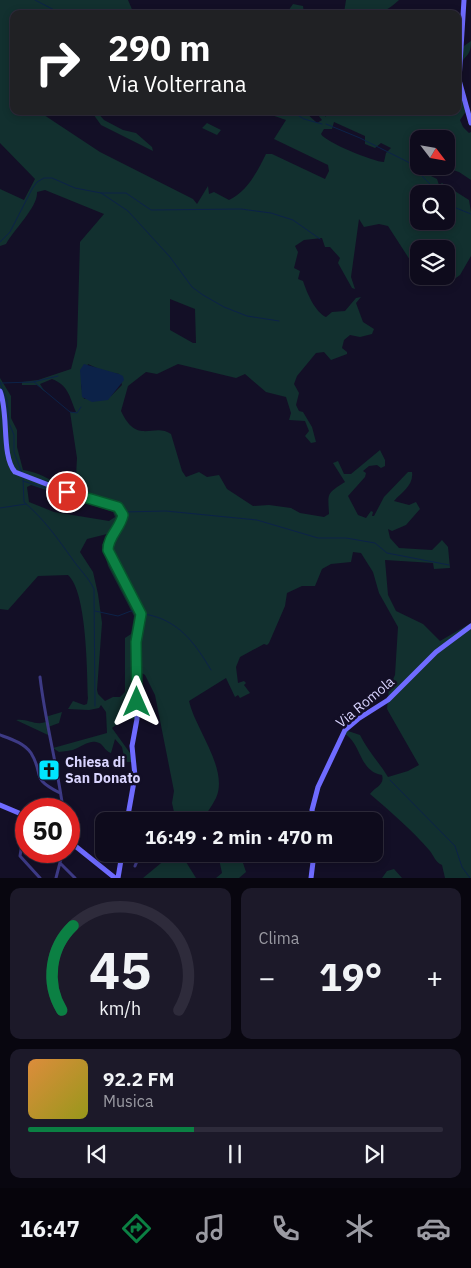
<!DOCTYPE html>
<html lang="it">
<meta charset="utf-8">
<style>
body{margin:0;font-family:"IBM Plex Sans",sans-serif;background:#1c1929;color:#f1f3f6;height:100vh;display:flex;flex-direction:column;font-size:19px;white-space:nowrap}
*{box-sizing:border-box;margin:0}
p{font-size:16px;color:#9b9ba3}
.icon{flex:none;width:28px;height:28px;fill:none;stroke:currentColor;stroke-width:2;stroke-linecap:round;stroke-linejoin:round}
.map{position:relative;height:878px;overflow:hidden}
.sheet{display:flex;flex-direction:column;gap:10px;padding:10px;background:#08060f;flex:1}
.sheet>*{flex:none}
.guide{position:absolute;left:10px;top:10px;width:451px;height:105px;border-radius:10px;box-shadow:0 2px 8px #0003,0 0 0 1px #2e2b3b;background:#202124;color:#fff;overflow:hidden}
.needle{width:32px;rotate:121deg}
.controls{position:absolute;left:410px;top:130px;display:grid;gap:10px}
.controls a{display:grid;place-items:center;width:45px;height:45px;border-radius:10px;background:#0e0b1c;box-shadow:0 2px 8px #0003,0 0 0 1px #2e2b3b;font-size:25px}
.speed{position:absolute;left:15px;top:798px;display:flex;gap:10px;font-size:25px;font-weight:700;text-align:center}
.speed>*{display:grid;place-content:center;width:65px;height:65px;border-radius:50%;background:#0e0b1c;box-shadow:0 2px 8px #0003,0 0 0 1px #2e2b3b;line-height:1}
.speed .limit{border:8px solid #d22;background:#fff;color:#111}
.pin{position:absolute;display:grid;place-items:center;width:42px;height:42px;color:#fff;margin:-21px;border:2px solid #fff;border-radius:50%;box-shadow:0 1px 5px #0007}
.me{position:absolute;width:55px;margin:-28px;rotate:0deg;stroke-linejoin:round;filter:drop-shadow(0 0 4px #0008)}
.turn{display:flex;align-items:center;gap:18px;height:105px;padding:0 15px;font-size:22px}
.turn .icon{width:65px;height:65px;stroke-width:2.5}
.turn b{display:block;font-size:35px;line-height:42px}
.big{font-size:38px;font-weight:700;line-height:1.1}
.sheet .widget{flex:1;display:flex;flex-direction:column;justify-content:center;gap:8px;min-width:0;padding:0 18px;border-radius:10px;background:#1c1929}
.sheet .dial{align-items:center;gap:0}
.dial svg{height:130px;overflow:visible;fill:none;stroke:#2e2b3b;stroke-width:7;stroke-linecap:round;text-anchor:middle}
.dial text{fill:#f1f3f6;stroke:none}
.song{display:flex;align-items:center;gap:15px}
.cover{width:60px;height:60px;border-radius:8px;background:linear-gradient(135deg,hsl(30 70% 55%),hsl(60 70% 35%))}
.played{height:5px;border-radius:2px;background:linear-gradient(90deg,#0b8043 40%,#2e2b3b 40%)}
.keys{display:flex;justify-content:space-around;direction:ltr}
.heat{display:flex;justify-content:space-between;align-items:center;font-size:28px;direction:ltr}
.sheet .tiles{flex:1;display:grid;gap:10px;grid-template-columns:1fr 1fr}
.widget:last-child{grid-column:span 2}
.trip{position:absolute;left:95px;top:812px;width:288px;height:50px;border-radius:10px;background:#0e0b1c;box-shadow:0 2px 8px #0003,0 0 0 1px #2e2b3b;font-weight:700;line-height:50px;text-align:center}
.dock{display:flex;height:80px;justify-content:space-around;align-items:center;background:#06040b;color:#9b9ba3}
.dock .icon{width:35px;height:35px}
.dock .on{color:#0b8043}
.dock b{font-size:22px;color:#f1f3f6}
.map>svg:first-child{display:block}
.green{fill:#12302f;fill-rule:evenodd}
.water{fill:#0c2248}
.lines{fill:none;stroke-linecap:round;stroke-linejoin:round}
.stream{stroke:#0c2248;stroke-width:1}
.street{stroke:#3d3a85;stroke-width:3}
.secondary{stroke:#6f6bff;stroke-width:5}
.route-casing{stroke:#07532c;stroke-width:12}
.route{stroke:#0b8043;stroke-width:9}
.labels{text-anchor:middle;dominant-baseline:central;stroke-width:5;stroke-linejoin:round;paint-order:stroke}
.street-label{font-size:14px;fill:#d9d4ff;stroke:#130f26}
.poi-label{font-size:14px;font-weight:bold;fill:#d9d4ff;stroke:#130f26;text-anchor:start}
</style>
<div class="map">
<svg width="471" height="878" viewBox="0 0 471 878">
<rect width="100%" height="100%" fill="#130f26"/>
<path class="green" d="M 0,0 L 128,0 L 134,14 L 14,14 L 14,111 L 42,111 L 41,113 L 100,152 L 193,199 L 197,204 L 208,186 L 209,194 L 214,192 L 229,200 C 247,192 257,172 266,154 L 272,154 L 325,179 L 329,171 L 328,165 L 274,139 L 286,120 L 260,111 L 304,111 L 317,123 L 322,120 L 318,115 L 321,111 L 326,117 L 326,111 L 458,111 L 458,61 L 460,60 L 461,48 L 471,41 C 471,57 465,54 460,66 C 455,78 464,98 467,110 L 460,120 L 463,127 L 469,133 L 471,132 L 471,180 L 459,172 L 441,166 L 446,166 L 446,139 L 419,139 L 419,166 L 430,166 L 427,174 L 437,179 L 439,185 L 442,183 L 469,200 L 471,212 L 471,256 L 460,275 L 453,280 L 446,273 L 446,249 L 419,249 L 419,274 L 388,226 L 379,224 L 364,227 L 359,219 L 351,277 L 355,289 L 352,288 L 338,263 L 340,258 L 330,247 L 325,247 L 322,238 L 304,240 L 295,246 L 298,252 L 294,268 L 300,271 L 298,279 L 303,281 C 307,293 315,312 326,317 L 332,312 L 345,311 L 356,298 L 361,297 L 356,303 L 363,322 L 374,329 L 372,334 L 360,337 L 350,335 L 344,340 L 342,348 L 347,352 L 347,354 L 331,360 L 324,352 L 316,353 L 297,376 L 294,384 L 299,393 L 296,405 L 299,411 L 303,412 L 312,427 L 316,442 L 311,443 L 305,436 L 309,431 L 305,421 L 289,420 L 291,413 L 286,397 L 266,392 L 245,374 L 236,378 L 178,364 L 157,374 L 146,372 L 128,386 L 121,411 C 137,446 154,422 171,434 L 182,471 L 186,477 L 199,472 L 207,477 L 219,475 L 227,489 L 253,506 L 269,505 L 291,508 L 300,513 L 324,517 L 329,514 C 328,493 326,494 345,482 L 333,463 L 338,461 L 344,474 L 351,474 L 380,450 L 385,460 L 385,466 L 381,468 L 377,465 L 369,466 L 363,471 L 366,473 L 365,477 L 348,496 L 358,515 L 366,518 L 371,511 L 373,512 L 372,516 L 374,516 L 384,497 L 408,472 L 412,472 C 414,485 402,492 394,501 L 409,505 L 416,502 L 420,509 L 406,525 L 392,531 L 388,529 L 390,538 L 399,548 L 432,550 L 442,540 L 448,547 L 450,568 L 434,569 L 433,563 L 385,560 L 388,595 L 396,611 L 423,624 L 440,641 L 471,623 L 471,878 L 445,878 L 442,865 C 435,862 434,856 430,851 C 412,830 391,812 370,794 C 375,787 385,785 382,775 C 358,771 362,742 343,733 L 345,730 L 360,735 C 367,750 379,762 388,777 L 408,771 L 419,765 L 387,709 L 389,688 L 395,675 L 398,627 L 379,593 L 373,572 L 361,553 L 353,552 L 351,562 L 331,564 L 322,569 L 315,586 L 302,586 L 287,593 L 285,606 L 269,643 L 267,645 L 264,644 L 240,657 L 236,667 L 238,683 L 244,681 L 246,683 L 244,685 L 250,693 L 240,698 L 238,695 L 235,697 L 226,678 L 189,701 C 195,729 229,769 216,798 C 212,806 206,814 201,821 L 176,821 L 172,803 L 174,791 L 155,695 L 145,675 L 138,671 L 137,719 L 124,719 L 112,728 L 130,753 L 132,762 L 125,762 L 122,747 L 115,739 L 111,753 C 104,751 104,743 96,742 C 90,740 80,747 75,749 C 71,751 64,751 59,752 L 53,748 L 107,733 L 106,712 L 101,705 L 99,708 L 89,710 L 68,709 L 73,701 L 84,705 L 87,704 L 88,698 C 87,671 87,592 68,575 L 38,576 L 8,610 L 0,609 L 0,378 L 11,396 L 11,418 L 17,430 L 17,447 L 23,470 C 46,473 64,491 87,495 L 78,476 L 76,476 L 77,458 L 70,412 L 76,412 C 69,396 69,386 52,379 L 40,384 L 45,392 L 37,385 L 22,385 L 22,382 L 38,380 L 71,369 L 77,346 L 80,242 L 104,214 L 45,190 L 37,192 C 38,207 14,229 6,244 L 0,246 L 0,189 L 24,200 L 35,179 L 0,143 ZM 334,122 L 365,136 L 365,144 L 375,148 L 381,143 L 391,148 L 386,153 L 384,162 C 374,162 325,142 321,134 L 324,129 L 332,129 ZM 419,194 L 446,194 L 446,221 L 419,221 ZM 170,299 L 195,309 L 196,343 L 193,343 L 170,330 ZM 88,364 L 103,371 L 119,374 L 122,385 L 111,396 L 84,399 L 81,386 ZM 31,485 L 113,512 L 115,517 L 109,521 L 54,512 L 29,502 L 27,487 ZM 107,534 L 108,536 L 102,545 L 108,566 L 134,616 L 131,634 L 125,638 L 125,692 L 120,697 L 113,697 L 105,701 L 98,694 L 97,690 L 102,623 L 98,594 L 93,572 L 80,552 L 87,539 Z
M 346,0 L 399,0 C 374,23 371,8 344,13 Z
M 293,4 L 303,6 L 304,14 L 286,14 Z
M 91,111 L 96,111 L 104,120 L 123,130 L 136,133 L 152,147 L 153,151 L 101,125 Z
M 207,123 L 221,130 L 217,135 L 202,128 Z
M 421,276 L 439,276 L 429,286 Z
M 62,712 L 59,723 L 48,727 L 48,735 L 16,720 C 27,718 35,726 46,722 L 45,717 Z
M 172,854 L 181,854 L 196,878 L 143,878 Z
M 225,854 L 240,854 L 246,872 L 239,878 L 216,878 L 222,873 L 219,859 Z
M 394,869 L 402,878 L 382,878 L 387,871 Z"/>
<path class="water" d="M 84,364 L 119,374 L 123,376 L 124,380 L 108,400 L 92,402 L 82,397 L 80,370 Z"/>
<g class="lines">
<path class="stream" d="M 35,0 L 62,14
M 291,111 L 304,119 L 322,124
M 326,124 L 360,138 L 408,162 L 440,194
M 101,193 L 128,211 L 170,257 L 192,287 L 203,295 L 224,307 L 247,316 L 279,321
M 446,200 L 451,206 L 471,214
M 0,242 L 10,232 L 32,189 L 37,182 L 44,178 L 52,178 L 75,188 L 101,193 L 126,193 L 151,210 L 241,209 L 271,213 L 293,220 L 320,239
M 0,382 L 7,400 L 9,423 L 14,435 L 14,452 L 22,473
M 34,382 L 70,412 L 77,413 L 81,407
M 2,383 L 33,382 L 58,376
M 23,477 L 24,502 C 44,519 58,539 73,560 C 80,570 88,577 94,589 L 95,706
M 23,481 L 117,511
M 0,508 L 26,504
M 123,512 L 166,511 L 257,520 L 318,538 L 346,538 L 375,543 L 387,553 L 449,565
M 95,611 L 118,616 L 131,611 L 137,612
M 144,614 C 178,619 195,643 211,670
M 390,780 L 455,846 L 462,867 L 470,878"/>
<path class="street" d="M 40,677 C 45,721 57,764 63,809
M 0,735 C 11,739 24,743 31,753 C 45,776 29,777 60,793
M 26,818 L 20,856 L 40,878
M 60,863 L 75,878
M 135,866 L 140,854
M 56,878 L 63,851"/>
<path class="secondary" d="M 464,0 L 459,80 L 471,123
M 0,391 C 9,413 1,456 15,472 L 67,492 L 118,507 L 123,515 C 121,529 108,536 108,550 L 141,614 L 137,642 L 137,719 L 132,746 L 135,776 L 127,821
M 0,805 L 26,816
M 314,821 L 312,810 L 318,787 L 345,730 L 358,719 L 388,700 L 436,652 L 471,626
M 69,841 L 115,878
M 118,878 L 122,854
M 311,878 L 314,854"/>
</g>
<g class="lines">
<g class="route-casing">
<path id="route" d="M 67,492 L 118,507 L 123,515 C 120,529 108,536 108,550 L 141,614 L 136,642 L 137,702"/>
</g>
<use href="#route" class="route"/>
</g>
<defs>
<g id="church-square" transform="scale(1.125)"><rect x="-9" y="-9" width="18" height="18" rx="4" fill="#00e5ff" stroke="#130f26"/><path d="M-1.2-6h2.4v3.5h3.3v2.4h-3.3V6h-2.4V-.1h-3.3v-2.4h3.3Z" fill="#111"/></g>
</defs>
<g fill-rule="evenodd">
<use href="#church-square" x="49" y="770"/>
</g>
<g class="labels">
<g class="street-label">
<text transform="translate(365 702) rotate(-40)">Via Romola</text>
</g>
<g class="poi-label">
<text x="65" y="762">Chiesa di<tspan x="65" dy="16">San Donato</tspan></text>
</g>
</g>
</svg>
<div class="controls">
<a><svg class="needle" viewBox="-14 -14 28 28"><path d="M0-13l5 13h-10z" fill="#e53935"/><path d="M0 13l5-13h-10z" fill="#9b9ba3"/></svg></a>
<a><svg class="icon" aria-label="search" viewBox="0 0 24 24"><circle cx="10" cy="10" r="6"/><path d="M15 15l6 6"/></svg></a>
<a><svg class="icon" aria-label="layers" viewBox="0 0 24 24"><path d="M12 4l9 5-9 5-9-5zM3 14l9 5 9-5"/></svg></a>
</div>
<div class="speed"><div class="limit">50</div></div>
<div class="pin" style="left:67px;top:492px;background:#d93025"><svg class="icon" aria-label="arrive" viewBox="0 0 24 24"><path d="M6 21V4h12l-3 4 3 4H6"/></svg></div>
<svg class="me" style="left:137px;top:702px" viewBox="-20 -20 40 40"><path d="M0-17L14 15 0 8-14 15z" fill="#0b8043" stroke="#fff" stroke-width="4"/></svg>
<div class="trip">16:49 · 2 min · 470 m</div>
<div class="guide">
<div class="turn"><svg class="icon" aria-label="right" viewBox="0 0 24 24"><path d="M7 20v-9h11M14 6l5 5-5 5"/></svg><div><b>290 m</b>Via Volterrana</div></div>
</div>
</div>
<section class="sheet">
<div class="tiles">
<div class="widget dial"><svg viewBox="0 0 100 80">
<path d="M14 69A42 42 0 1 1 86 69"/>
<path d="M14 69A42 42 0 0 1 21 17" stroke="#0b8043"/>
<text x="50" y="56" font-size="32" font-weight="700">45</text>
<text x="50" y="72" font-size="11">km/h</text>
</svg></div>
<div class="widget"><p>Clima</p>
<div class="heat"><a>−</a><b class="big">19°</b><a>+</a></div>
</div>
<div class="widget">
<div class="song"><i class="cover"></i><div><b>92.2 FM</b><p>Musica</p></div></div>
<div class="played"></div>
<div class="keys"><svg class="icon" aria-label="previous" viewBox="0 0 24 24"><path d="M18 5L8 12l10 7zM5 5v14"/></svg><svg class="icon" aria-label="pause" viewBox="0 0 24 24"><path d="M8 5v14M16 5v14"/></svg><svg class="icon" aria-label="next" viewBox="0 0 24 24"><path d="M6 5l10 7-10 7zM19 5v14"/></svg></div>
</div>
</div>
</section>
<nav class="dock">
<b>16:47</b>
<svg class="icon on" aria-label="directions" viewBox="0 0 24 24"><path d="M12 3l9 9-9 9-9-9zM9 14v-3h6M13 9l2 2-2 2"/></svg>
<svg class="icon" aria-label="music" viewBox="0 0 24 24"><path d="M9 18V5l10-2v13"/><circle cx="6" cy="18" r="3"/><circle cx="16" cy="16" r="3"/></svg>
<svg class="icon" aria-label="phone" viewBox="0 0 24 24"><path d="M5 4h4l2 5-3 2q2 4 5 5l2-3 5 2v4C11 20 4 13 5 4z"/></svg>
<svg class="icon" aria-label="climate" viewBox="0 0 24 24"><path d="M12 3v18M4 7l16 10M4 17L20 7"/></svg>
<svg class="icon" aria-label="car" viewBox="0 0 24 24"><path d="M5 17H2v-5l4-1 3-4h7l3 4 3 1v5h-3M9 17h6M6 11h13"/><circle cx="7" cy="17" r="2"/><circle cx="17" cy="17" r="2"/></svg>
</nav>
